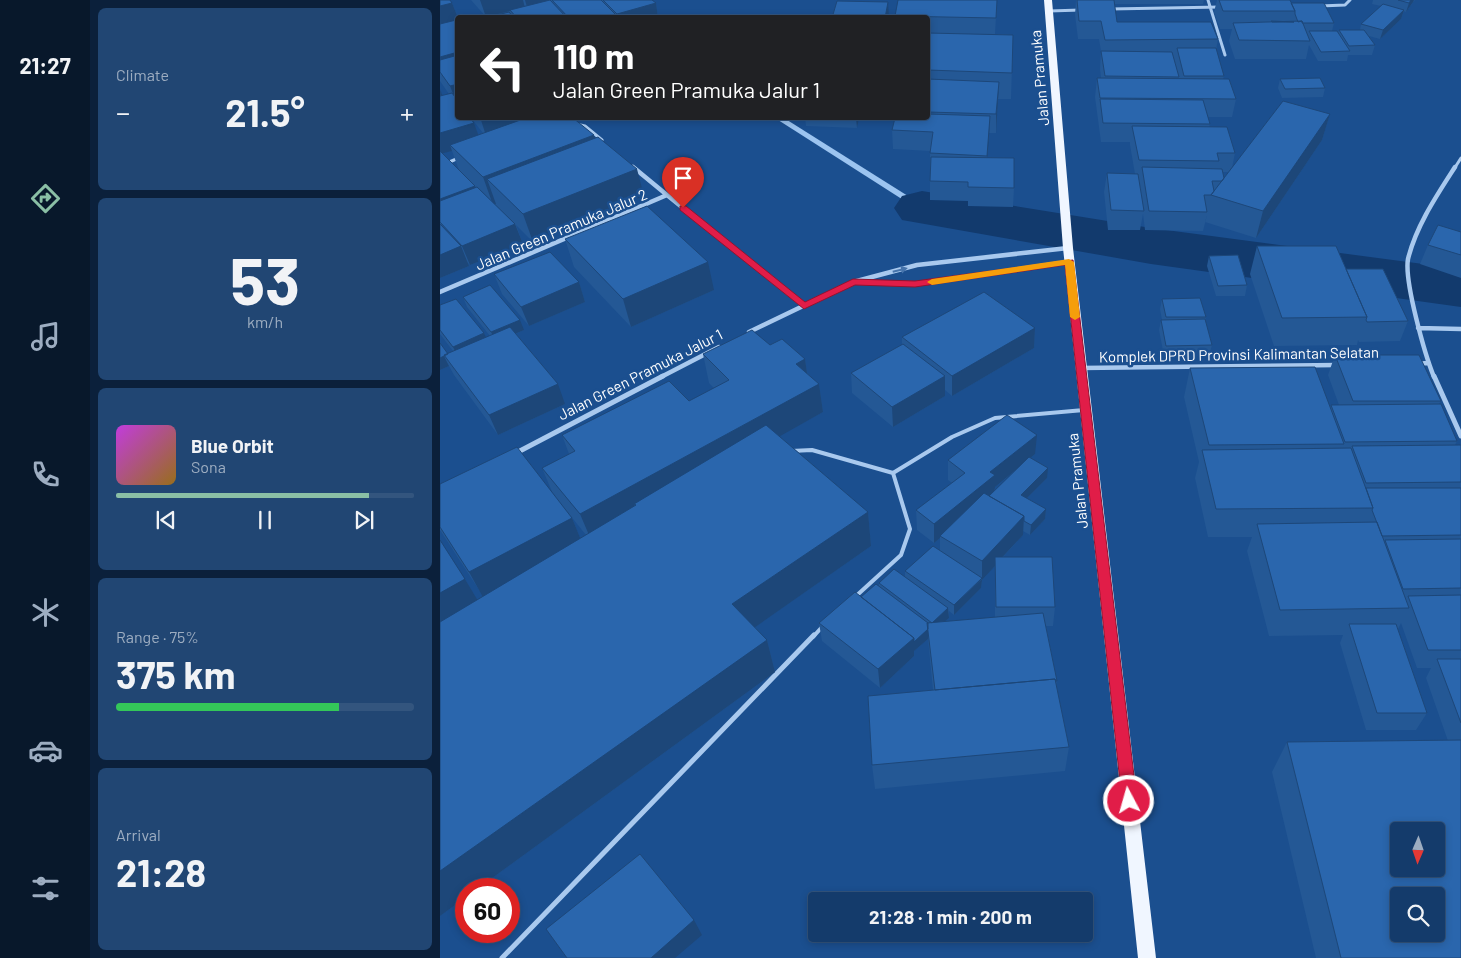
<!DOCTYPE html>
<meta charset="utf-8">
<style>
body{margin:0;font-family:Barlow,sans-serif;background:#214673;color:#f1f3f6;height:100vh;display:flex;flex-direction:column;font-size:19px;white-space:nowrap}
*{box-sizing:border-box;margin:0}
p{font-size:16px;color:#9dadc1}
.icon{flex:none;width:28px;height:28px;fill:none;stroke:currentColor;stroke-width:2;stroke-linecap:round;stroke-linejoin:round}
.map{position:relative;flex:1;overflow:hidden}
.sheet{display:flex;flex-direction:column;gap:8px;padding:8px;background:#0b203b;width:350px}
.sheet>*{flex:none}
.hud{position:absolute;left:15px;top:15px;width:475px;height:105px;border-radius:5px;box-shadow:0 2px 8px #0003,0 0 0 1px #33557e;background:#202124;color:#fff;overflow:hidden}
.needle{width:32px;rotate:182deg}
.controls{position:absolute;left:950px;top:822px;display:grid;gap:10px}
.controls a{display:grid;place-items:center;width:55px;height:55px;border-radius:5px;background:#143b6b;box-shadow:0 2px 8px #0003,0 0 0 1px #33557e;font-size:25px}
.speed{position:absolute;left:15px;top:878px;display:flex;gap:10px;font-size:25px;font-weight:700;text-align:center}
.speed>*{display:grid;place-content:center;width:65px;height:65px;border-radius:50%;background:#143b6b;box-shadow:0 2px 8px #0003,0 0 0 1px #33557e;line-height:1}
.speed .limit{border:8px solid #d22;background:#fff;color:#111}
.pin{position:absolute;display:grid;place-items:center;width:42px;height:42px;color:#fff;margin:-51px -21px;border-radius:50% 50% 50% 0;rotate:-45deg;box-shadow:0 0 5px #0007}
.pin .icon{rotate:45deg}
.me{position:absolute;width:55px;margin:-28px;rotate:354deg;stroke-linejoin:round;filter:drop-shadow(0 0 4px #0008)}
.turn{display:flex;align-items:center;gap:18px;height:105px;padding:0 15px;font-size:22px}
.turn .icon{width:65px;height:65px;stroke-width:2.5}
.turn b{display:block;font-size:35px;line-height:42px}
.big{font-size:38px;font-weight:700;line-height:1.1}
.sheet .card{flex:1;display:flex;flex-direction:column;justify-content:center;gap:8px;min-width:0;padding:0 18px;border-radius:8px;background:#214673}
.sheet .dial{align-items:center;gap:0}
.dial b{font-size:65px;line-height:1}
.song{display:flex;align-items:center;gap:15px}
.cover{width:60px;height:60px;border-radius:8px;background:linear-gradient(135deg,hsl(290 70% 55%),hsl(40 70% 35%))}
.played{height:5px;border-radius:2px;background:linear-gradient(90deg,#8abfa5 85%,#33557e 85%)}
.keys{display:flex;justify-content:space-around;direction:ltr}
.heat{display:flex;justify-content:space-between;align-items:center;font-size:28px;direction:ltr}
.charge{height:8px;border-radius:4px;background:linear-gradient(90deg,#34c759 75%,#33557e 0)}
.trip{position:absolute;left:368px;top:892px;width:285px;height:50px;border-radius:5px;background:#143b6b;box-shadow:0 2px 8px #0003,0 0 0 1px #33557e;font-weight:700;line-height:50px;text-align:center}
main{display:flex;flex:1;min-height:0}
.tabs{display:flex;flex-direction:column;width:90px;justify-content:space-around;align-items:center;background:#08182b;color:#9dadc1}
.tabs .icon{width:35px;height:35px}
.tabs .selected{color:#8abfa5}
.tabs b{font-size:22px;color:#f1f3f6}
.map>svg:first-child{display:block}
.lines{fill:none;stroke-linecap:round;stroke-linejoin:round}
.stream{fill:#9cc4f0;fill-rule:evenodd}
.river{fill:#123a6d;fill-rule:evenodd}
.lane-far1{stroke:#a9c9ee;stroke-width:4}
.lane{stroke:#a9c9ee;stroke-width:5}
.street-far2{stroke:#a9c9ee;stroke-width:3}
.street-far1{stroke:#a9c9ee;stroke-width:4.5}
.street{stroke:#a9c9ee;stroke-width:5}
.primary{fill:#f0f6ff;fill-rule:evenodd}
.wall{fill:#245895;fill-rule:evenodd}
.shaded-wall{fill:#1d4779}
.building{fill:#2a66ad;stroke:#1d4779;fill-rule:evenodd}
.oneway{fill:#4674ac}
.route{fill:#e11d48;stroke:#92132f}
.slow{fill:#f59e0b}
.labels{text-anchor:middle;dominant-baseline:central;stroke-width:5;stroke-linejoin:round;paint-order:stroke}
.street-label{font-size:15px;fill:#fff;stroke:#1b4f8f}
</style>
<main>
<nav class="tabs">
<b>21:27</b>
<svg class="icon selected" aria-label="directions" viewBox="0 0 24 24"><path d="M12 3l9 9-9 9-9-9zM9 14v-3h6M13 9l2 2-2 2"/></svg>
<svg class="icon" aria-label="music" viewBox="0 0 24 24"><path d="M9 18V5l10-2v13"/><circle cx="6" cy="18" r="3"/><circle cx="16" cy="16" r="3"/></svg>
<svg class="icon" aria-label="phone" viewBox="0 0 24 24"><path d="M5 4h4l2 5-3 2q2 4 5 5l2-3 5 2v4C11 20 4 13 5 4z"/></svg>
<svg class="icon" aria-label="climate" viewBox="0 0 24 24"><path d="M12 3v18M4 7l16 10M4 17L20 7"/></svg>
<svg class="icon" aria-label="car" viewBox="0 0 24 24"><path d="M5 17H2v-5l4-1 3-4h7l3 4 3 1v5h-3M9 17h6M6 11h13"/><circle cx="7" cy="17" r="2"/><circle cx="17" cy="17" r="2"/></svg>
<svg class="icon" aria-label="filters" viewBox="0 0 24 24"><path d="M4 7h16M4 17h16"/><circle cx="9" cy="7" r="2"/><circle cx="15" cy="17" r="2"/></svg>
</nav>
<section class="sheet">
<div class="card"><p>Climate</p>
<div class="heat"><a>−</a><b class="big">21.5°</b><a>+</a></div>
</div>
<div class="card dial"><b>53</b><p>km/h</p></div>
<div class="card">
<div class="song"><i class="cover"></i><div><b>Blue Orbit</b><p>Sona</p></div></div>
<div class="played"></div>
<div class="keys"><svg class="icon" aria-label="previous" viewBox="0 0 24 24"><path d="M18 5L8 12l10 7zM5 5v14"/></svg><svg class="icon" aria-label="pause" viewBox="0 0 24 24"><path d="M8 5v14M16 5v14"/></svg><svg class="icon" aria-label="next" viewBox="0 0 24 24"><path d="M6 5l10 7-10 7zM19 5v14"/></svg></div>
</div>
<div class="card"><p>Range · 75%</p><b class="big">375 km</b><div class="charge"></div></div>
<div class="card"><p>Arrival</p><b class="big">21:28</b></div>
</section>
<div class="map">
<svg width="1021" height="958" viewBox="0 0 1021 958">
<rect width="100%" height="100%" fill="#1b4f8f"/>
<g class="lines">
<path class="stream" d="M 335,118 L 344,118 L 487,208 L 482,211 L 479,210 Z"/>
<path class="river" d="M 482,191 L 711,228 L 1021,269 L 1021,307 L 711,264 L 462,220 L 454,208 L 462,196 Z"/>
<path class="lane-far1" d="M 351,451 L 372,450 L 453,473
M 415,597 L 461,555 L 470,529 L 453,473 L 512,437 L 555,418 L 644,410
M 373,637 L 382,627"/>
<path class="lane" d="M 62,958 L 374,635"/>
<path class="street-far2" d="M 768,0 L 785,55
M 880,6 L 905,5 L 910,0
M 670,9 L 781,7
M 609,11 L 641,10
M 136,124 L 145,126 L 162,140
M 0,166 L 21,157
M 193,167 L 195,169
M 1014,169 L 1021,158"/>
<path class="street-far1" d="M 193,167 L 227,195
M 419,282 L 475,284 L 629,262
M 0,292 L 227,195 L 364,306
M 978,328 L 1021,329
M 309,332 L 413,282 L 477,265 L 628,248
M 976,364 L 988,363
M 641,368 L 898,365
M 221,377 L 279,347
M 994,377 C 985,355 964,281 968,259 C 976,226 997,195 1015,167"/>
<path class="street" d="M 994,376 L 1021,436
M 76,453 L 223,376"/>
<path class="primary" d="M 604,0 L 612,0 L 633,248 L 716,958 L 698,958 L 623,248 Z"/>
</g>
<path class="wall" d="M 0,0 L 12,3 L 18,18 L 18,21 L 17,21 L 18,118 L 34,123 L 38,135 L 43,133 L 31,118 L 133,118 L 155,138 L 204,196 L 93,242 L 76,225 L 83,244 L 30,265 L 27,262 L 29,266 L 0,278 L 0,89 L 2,96 L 9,94 L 0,81 ZM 12,151 L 19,170 L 2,153 Z
M 31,0 L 212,0 L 216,3 L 218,18 L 45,18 L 46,17 Z
M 557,0 L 555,34 L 573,35 L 571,99 L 558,99 L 556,133 L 549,133 L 547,158 L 574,188 L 573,207 L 528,206 L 528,201 L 490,200 L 490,151 L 453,149 L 452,130 L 488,118 L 488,18 L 455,18 L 455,16 Z
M 636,0 L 764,0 L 763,4 L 674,4 L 677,22 L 778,39 L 776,50 L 784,76 L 783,79 L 796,99 L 792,117 L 768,117 L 770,124 L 769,127 L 795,153 L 792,168 L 890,114 L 882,140 L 816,238 L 765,222 L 767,215 L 763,231 L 705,230 L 703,214 L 700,230 L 668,230 L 664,192 L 667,173 L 695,174 L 690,145 L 690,142 L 661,142 L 655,97 L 657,78 L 661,78 L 660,69 L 661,51 L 659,39 L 638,39 L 635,15 ZM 783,172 L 788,172 L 784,178 Z
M 777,0 L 850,0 L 851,3 L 894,23 L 892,31 L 898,33 L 899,30 L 920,30 L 921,24 L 941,6 L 932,4 L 933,0 L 975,0 L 974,1 L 966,12 L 964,11 L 961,19 L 940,39 L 929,36 L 935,45 L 932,55 L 908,55 L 907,61 L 878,61 L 869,45 L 866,59 L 795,59 L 789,41 L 792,29 L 780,29 L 774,12 Z
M 840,79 L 885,88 L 883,97 L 842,98 L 838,88 Z
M 365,118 L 419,118 L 417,128 L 366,126 Z
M 1021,230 L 1021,278 L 980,264 L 988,245 L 1020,232 Z
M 125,239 L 274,290 L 191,327 L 134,267 Z
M 817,246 L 906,269 L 968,321 L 960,341 L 919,342 L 918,340 L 917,345 L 834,346 L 810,274 Z
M 769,256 L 807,285 L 805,296 L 776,296 L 767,266 Z
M 54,274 L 139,282 L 145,302 L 89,326 L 62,294 Z
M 23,297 L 84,330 L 75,334 L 125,404 L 58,435 L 14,375 L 9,366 L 0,370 L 0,343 L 8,354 L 13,351 L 0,334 L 0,305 L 44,333 L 46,338 L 50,336 L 27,307 Z
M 722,299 L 766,317 L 765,320 L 772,345 L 769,356 L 724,356 L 719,330 L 721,320 L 722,320 L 720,309 Z
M 595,328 L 594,348 L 512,396 L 505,390 L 505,396 L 453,427 L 412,393 L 411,373 L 462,345 L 462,337 Z
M 330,345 L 365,359 L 367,373 L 379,384 L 383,412 L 339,436 L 428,512 L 431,546 L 315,627 L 327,640 L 335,672 L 0,916 L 25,579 L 37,600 L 43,596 L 0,530 L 0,484 L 113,494 L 102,468 L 129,454 L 122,435 L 249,401 L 274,388 L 269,383 L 263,354 ZM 125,509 L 146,535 L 140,538 L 132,518 Z
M 895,355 L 1001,401 L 999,404 L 1017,441 L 1015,445 L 1021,445 L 1021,958 L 876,958 L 832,772 L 847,742 L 1008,741 L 986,678 L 991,668 L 977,668 L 961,623 L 958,629 L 987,713 L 976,730 L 926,730 L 900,643 L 903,635 L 829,636 L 807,551 L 812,537 L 768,537 L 755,478 L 759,462 L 744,397 L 750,368 L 890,408 L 891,405 L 899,405 L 888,375 Z
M 595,454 L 590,458 L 607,478 L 587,498 L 606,509 L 605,519 L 590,535 L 583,531 L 583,535 L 563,557 L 615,607 L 613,626 L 606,626 L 617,681 L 616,686 L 629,747 L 625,771 L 435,789 L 432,765 L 493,690 L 488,639 L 474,651 L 474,656 L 440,688 L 382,641 L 379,623 L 439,586 L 439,583 L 465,576 L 465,571 L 500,551 L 500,538 L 494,543 L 477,530 L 476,510 L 512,483 L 508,480 L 508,460 ZM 575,471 L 555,490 L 555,487 ZM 555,566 L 555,617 L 504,622 L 509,618 L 509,611 L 514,615 L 541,588 L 542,580 Z"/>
<path class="shaded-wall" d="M 40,0 L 83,0 L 85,8 L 70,10 L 70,11 L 46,17 Z
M 85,0 L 111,0 L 111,1 L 87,7 Z
M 971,0 L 974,0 L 973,2 L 966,12 L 969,3 Z
M 448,2 L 449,18 L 445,18 Z
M 12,3 L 18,18 L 18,21 L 0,25 L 0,6 Z
M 216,3 L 218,18 L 178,18 L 177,14 Z
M 964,10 L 961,19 L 940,39 L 943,30 Z
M 175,14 L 176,18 L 162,18 Z
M 18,52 L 18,72 L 0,72 L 0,57 Z
M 559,82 L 558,100 L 556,133 L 556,114 Z
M 18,84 L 18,104 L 17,104 L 10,86 Z
M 0,89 L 6,105 L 0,107 Z
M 890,114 L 882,140 L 816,238 L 823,211 Z
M 550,116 L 549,135 L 546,175 L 547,156 Z
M 51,118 L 98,118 L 47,139 L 41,120 Z
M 416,118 L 419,118 L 417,128 Z
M 34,123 L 41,142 L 10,145 L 12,151 L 0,154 L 0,133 Z
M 154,135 L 162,162 L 47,179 L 56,204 L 53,205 L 43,177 Z
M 197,169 L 204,196 L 93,242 L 83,214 Z
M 35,186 L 42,205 L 0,222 L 0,199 Z
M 75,224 L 83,244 L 30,265 L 22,246 Z
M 21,246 L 29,266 L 0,278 L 0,255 Z
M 268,262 L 274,290 L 191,327 L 183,299 Z
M 139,282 L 145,302 L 89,326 L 81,307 Z
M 80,320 L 84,330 L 56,342 L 51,332 Z
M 595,328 L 594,348 L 512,396 L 512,376 Z
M 44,333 L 49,344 L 18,357 L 13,347 Z
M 4,356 L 9,366 L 0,370 L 0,358 Z
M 365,359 L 369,387 L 356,364 Z
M 505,376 L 505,396 L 453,427 L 452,407 Z
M 118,384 L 125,404 L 58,435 L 49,415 Z
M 379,384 L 383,412 L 199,515 L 196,505 L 194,504 L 198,516 L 152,542 L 140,514 Z
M 597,435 L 595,454 L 555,487 L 554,495 L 500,536 L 500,538 L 494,543 L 494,524 L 550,472 Z
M 608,468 L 607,478 L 580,505 L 581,495 Z
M 606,509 L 605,519 L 590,535 L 591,525 Z
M 428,512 L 431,546 L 301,637 L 292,604 Z
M 584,516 L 583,535 L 555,565 L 555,557 L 555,566 L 542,580 L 541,588 L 514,615 L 514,605 L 542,579 L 542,561 Z
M 132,518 L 143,545 L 44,599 L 29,572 Z
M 25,579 L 41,606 L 0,628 L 0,593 Z
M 508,608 L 509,618 L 492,632 L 492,623 Z
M 488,629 L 488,639 L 474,651 L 474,656 L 440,688 L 438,669 L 474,638 Z
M 327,640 L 335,672 L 37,889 L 26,889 L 26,897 L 0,916 L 0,871 Z
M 254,920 L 262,935 L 235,958 L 211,958 Z"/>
<path class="building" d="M 0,0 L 10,0 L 12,3 L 0,6 Z
M 110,0 L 127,18 L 77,18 L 70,10 Z
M 112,0 L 161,0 L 175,14 L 162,18 L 129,18 Z
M 163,0 L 212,0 L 216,3 L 177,14 Z
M 458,0 L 557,0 L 556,18 L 455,16 Z
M 637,0 L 674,0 L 677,22 L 771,22 L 778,39 L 665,40 L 661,21 L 639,21 Z
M 779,0 L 850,0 L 855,11 L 783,11 Z
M 958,0 L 971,0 L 969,3 Z
M 397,1 L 448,2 L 445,18 L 392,18 Z
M 851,3 L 884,3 L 894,23 L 862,23 L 862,21 L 858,22 L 855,14 L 855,11 Z
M 943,4 L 964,10 L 943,30 L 921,24 Z
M 69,12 L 74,18 L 45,18 Z
M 16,20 L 18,22 L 18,52 L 0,57 L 0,24 Z
M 831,21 L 854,22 L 832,22 Z
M 862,21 L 870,41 L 799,40 L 793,23 Z
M 899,30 L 924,30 L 935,45 L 909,46 Z
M 869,31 L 897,31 L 910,51 L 881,52 Z
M 488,33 L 573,35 L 572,73 L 488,70 Z
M 737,48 L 776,48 L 784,76 L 744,76 Z
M 661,51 L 732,52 L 739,77 L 665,76 Z
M 18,55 L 18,84 L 10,86 L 0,72 L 0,60 Z
M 657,78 L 789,79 L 796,99 L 660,98 Z
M 880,78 L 885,88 L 845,89 L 840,79 Z
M 488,79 L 559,82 L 556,114 L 488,112 Z
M 12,93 L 18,101 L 18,118 L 30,118 L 34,123 L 0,133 L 0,96 Z
M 660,99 L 763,100 L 770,124 L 663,123 Z
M 843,101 L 890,114 L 823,211 L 771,195 Z
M 488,114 L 550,116 L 547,156 L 490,153 L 493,132 L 452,130 L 455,118 L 488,118 Z
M 39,118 L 51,118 L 41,120 Z
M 86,118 L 133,118 L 154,135 L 43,177 L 10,145 Z
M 692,126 L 787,127 L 795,153 L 777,153 L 779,161 L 699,160 Z
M 158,137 L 197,169 L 83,214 L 47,179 Z
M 0,151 L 35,186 L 0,199 Z
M 491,157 L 574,158 L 574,188 L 528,187 L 528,182 L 490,181 Z
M 702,167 L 782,169 L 784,178 L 782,181 L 772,181 L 774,191 L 771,195 L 764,195 L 767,212 L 709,211 Z
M 667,173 L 698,174 L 704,211 L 671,210 Z
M 37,187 L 75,224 L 22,246 L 0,222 L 0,201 Z
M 207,206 L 268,262 L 183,299 L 125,239 Z
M 0,224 L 21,246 L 0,255 Z
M 998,225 L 1021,232 L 1021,255 L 988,245 Z
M 817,246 L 896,246 L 927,317 L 842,318 Z
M 110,252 L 139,282 L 81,307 L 54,274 Z
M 798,255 L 807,285 L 778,286 L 769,256 Z
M 906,269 L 943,269 L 968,321 L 927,322 L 926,320 L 927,317 Z
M 50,285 L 80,320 L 51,332 L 23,297 Z
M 544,292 L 595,328 L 512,376 L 462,337 Z
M 760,298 L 766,317 L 726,317 L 722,299 Z
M 16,299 L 44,333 L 13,347 L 0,330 L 0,305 Z
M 765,319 L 772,345 L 726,346 L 721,320 Z
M 70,327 L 118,384 L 49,415 L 4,355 Z
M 312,330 L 330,345 L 342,339 L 365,359 L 356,364 L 379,384 L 140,514 L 102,468 L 135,451 L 122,435 L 229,381 L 249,401 L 289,380 L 263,354 Z
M 0,343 L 8,354 L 0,358 Z
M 463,344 L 505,376 L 452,407 L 411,373 Z
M 895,355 L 979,355 L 1001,401 L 913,401 Z
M 875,367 L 904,444 L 769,445 L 750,368 Z
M 1001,404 L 1017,441 L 905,442 L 891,405 Z
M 567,415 L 597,435 L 550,472 L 555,475 L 494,524 L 476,510 L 525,473 L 508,460 Z
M 326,425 L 428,512 L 292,604 L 327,640 L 0,871 L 0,622 L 196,505 L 194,504 Z
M 1021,445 L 1021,482 L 926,483 L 912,446 Z
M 77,447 L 132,518 L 29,572 L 0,527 L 0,484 Z
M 911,448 L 933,508 L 776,509 L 762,450 Z
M 589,457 L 608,468 L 581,495 L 606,509 L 591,525 L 584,521 L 584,516 L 549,496 Z
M 926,488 L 1021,488 L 1021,535 L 942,536 L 932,510 L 933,508 Z
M 544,493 L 584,516 L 542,561 L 500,536 Z
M 937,522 L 969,608 L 840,610 L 817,524 Z
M 1021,539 L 1021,588 L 963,589 L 945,540 Z
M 0,540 L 25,579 L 0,593 Z
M 493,546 L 542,578 L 514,605 L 465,571 Z
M 555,557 L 612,557 L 615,607 L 556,607 Z
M 454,569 L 508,608 L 492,623 L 439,583 Z
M 436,584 L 488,623 L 488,629 L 474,642 L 474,638 L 421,597 Z
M 415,592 L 474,638 L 438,669 L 379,623 Z
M 1021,595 L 1021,650 L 988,650 L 968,596 Z
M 603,613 L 617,681 L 616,681 L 615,679 L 495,690 L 487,623 Z
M 909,624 L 956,624 L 987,713 L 937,713 Z
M 997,659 L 1021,659 L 1021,723 Z
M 615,679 L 629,747 L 432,765 L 428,696 Z
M 1021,740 L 1021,958 L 901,958 L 847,742 ZM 959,831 L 996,831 L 996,869 L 959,869 ZM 959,896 L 996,896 L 996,934 L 959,934 Z
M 200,854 L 254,920 L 211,958 L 127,958 L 106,929 Z"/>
<defs><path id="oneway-solid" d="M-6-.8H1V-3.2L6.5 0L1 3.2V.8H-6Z" transform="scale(1.25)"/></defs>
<use class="oneway" href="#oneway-solid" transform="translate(460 270) rotate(-14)"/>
<path class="route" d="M 240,206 L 246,206 L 365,302 L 413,279 L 475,281 L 633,260 L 697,801 L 695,806 L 689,808 L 684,806 L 682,801 L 625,265 L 475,287 L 415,285 L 364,309 L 240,210 Z"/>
<path class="slow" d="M 629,259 L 634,262 L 640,317 L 635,320 L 630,317 L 625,265 L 492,285 L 487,282 L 492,279 Z"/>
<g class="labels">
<g class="street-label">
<text transform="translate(599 78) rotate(-95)">Jalan Pramuka</text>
<text transform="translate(121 229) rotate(-23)">Jalan Green Pramuka Jalur 2</text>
<text transform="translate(799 354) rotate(-1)">Komplek DPRD Provinsi Kalimantan Selatan</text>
<text transform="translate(200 374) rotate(-27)">Jalan Green Pramuka Jalur 1</text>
<text transform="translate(637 481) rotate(-96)">Jalan Pramuka</text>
</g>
</g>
</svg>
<div class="controls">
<a><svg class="needle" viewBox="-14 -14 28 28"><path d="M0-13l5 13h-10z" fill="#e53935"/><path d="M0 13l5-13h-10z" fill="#9dadc1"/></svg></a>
<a><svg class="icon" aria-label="search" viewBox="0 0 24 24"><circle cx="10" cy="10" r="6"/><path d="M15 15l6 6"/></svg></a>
</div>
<div class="speed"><div class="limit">60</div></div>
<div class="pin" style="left:243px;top:208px;background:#d93025"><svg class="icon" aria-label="arrive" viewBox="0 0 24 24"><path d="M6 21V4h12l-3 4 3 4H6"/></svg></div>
<svg class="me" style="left:689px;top:801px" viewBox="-20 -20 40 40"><circle r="17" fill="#e11d48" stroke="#fff" stroke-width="3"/><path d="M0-11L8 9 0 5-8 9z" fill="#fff"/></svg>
<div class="trip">21:28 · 1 min · 200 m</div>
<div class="hud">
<div class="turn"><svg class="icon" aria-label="left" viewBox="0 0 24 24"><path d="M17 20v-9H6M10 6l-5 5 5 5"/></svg><div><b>110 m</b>Jalan Green Pramuka Jalur 1</div></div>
</div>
</div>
</main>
